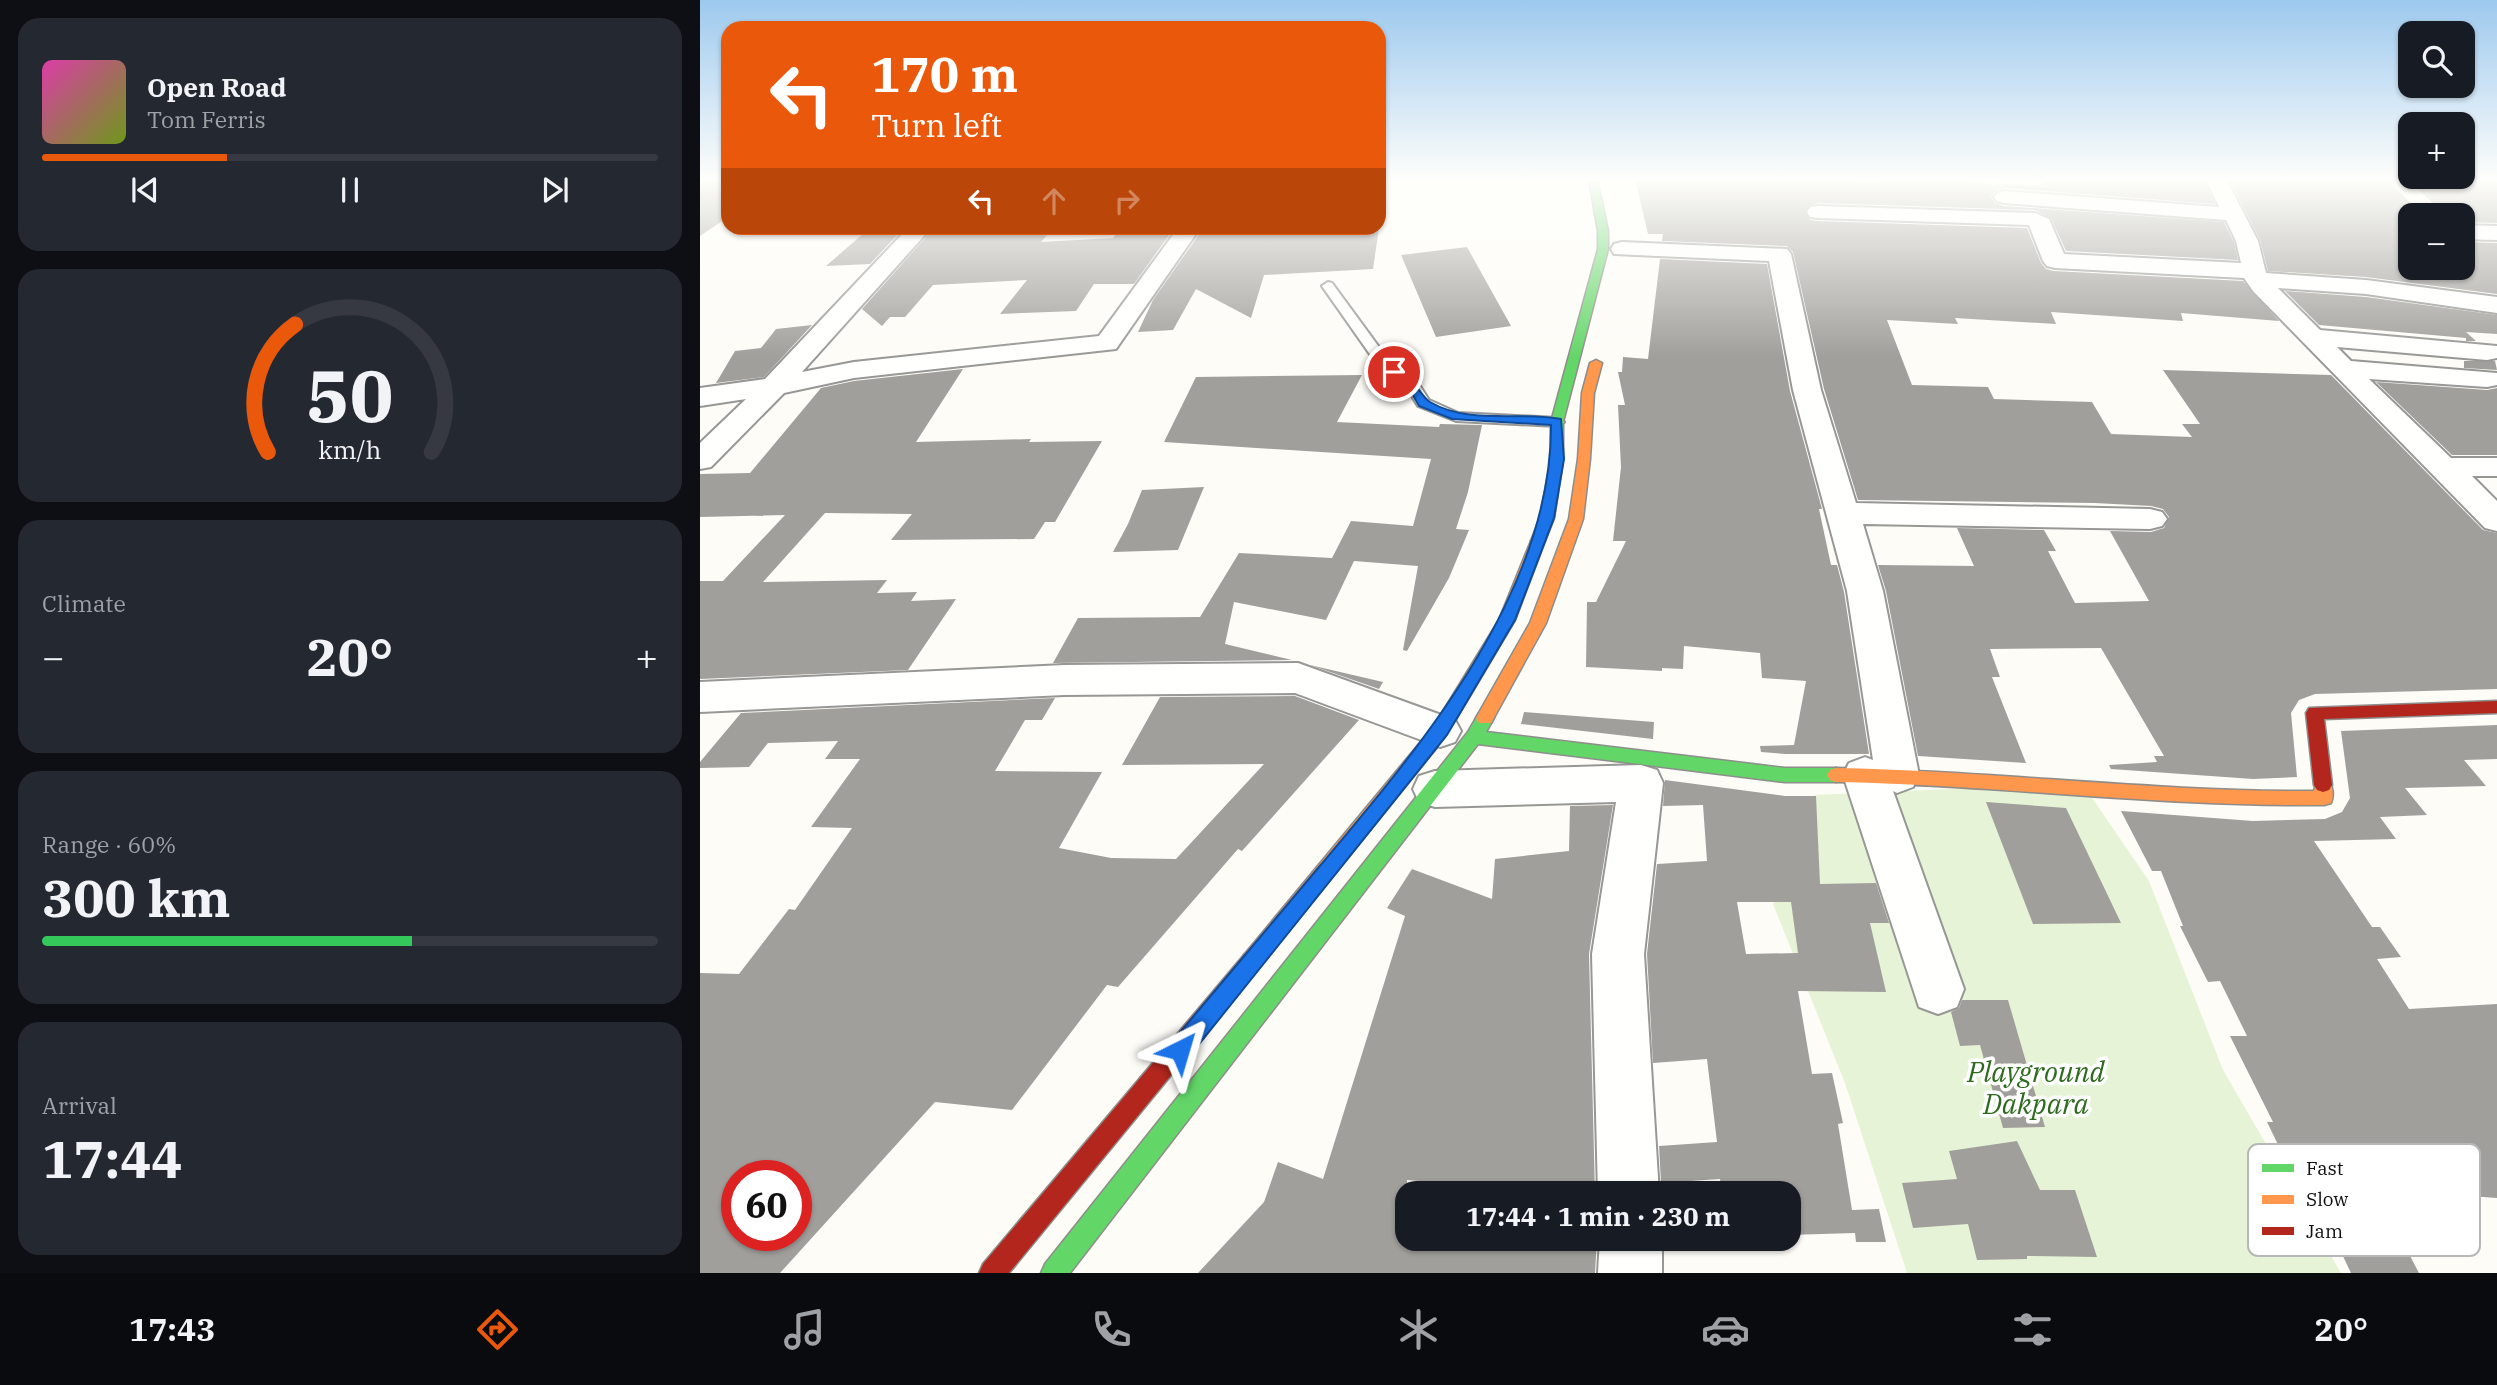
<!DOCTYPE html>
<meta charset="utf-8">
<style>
body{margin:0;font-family:"IBM Plex Serif",serif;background:#242831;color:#f1f3f6;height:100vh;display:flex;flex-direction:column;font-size:26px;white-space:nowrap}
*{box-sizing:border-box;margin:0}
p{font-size:23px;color:#9ea1a6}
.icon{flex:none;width:38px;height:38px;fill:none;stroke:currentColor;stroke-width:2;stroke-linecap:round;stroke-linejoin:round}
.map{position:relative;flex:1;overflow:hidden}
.side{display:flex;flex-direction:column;gap:18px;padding:18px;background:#0d0f14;width:700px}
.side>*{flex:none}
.top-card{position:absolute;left:21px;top:21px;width:665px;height:214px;border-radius:21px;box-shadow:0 2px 5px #0004;background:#ea580c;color:#fff;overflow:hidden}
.fabs{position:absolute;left:1698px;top:21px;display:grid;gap:14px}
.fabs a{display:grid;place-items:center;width:77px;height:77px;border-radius:14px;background:#171b24;box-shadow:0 2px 5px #0004;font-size:35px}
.speed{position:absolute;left:21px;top:1160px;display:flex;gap:14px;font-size:35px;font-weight:700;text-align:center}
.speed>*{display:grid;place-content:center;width:91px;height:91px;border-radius:50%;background:#171b24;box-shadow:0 2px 5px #0004;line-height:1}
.speed .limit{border:10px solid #d22;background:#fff;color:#111}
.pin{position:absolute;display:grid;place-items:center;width:60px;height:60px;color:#fff;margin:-30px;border:4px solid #fff;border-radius:50%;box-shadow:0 2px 7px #0007}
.me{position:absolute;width:77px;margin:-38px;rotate:40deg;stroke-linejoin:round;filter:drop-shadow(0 0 5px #0008)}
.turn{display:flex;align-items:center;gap:24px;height:147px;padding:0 35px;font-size:32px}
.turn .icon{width:91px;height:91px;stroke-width:2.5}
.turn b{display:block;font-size:49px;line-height:60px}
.lanes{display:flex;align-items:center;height:66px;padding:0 35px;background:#0003;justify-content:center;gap:35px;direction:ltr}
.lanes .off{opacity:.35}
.big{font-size:52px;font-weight:700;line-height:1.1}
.side .card{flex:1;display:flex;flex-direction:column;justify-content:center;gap:10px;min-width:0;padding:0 24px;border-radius:21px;background:#242831}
.side .dial{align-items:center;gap:0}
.dial svg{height:182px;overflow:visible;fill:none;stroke:#363941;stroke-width:7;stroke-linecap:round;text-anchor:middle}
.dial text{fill:#f1f3f6;stroke:none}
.song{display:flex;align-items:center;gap:21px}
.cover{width:84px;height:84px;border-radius:10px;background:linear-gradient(135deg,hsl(320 70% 55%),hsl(80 70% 35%))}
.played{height:7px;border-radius:4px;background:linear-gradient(90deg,#ea580c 30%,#363941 30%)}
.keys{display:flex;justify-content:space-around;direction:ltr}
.heat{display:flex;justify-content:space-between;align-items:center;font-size:38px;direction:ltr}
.charge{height:10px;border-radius:5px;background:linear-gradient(90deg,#34c759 60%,#363941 0)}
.trip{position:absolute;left:695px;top:1181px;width:406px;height:70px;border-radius:21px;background:#171b24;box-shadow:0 2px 5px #0004;font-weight:700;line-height:70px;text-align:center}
.dock{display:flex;height:112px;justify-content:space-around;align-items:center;background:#090b0e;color:#9ea1a6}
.dock .icon{width:49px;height:49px}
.dock .active{color:#ea580c}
.dock b{font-size:32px;color:#f1f3f6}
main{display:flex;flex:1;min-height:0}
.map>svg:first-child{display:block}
.green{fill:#e7f3d7}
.building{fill:#a19f9c;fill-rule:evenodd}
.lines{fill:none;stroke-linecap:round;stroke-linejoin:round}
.lane-casing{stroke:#979795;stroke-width:4}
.street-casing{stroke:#979795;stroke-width:4}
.fast-casing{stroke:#8e8d8b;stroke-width:3}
.slow-casing{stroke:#8e8d8b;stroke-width:3}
.jam-casing{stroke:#8e8d8b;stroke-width:3}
.lane{fill:#fffffe;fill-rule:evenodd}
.street{fill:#fffffe;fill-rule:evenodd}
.fast{fill:#63d668;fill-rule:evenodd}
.slow{fill:#ff974d;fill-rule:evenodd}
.jam{fill:#b3261e;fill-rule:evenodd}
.route{fill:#1a73e8;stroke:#114b97;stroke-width:2}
.labels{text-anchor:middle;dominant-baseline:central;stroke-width:7;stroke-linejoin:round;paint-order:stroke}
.near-park-label{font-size:28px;font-style:italic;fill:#2f6b1f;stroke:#fff}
.key{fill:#fff;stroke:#b8b8b8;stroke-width:2}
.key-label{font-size:19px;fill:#111}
</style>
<main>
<section class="side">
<div class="card">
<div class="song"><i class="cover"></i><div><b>Open Road</b><p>Tom Ferris</p></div></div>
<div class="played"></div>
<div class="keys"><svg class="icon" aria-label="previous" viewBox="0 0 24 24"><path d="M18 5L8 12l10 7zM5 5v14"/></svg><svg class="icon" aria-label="pause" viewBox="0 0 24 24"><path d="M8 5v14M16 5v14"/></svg><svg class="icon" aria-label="next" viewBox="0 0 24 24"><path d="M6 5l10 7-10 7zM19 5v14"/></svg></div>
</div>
<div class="card dial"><svg viewBox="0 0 100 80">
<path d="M14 69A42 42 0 1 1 86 69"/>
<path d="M14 69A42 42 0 0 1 26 13" stroke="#ea580c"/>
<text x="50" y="56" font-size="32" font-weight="700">50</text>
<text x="50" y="72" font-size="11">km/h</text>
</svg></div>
<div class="card"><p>Climate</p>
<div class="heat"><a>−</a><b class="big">20°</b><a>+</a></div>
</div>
<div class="card"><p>Range · 60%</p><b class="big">300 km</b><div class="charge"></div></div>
<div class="card"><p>Arrival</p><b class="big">17:44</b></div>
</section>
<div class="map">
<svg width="1797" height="1273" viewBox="0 0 1797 1273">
<rect width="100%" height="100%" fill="#fdfcf7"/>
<path class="green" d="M 1382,783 L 1449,881 L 1523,1070 L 1641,1273 L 1207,1273 L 1145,1083 L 1073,904 L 1115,795 Z"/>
<path class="building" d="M 0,179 L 28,179 L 28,217 L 0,236 Z
M 935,179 L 1121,179 L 1180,183 L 1180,179 L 1266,179 L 1268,183 L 1343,185 L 1340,179 L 1504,179 L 1515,204 L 1304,188 L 1296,190 L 1291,197 L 1295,203 L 1304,206 L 1524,222 L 1534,242 L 1538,260 L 1366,251 L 1351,218 L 1335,210 L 1118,203 L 1108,206 L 1105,213 L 1110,220 L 1118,221 L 1327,228 L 1341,263 L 1346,269 L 1354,271 L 1543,281 L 1579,321 L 1481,313 L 1483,321 L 1351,312 L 1356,324 L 1255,318 L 1258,324 L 1187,320 L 1212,385 L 1288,387 L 1294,399 L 1392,402 L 1411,434 L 1492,437 L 1482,424 L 1500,424 L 1463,370 L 1631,375 L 1783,530 L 1797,533 L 1797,689 L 1615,694 L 1599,700 L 1591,713 L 1597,777 L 1553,779 L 1411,769 L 1409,765 L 1457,762 L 1454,756 L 1464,756 L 1401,648 L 1290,649 L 1300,677 L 1292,677 L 1326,763 L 1218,756 L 1186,591 L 1178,565 L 1274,566 L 1257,528 L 1344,530 L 1356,551 L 1348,551 L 1375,603 L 1449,601 L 1410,531 L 1451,532 L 1464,528 L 1469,517 L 1463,509 L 1451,506 L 1395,503 L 1158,500 L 1124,389 L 1093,252 L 1087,246 L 962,241 L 963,234 L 948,234 Z
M 1529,179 L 1685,179 L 1717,214 L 1710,213 L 1710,268 L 1762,268 L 1762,242 L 1797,243 L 1797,294 L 1666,277 L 1568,271 L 1560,240 Z
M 1713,179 L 1797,179 L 1797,223 L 1762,222 L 1762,215 L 1748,215 Z
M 234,228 L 353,228 L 341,242 L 413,238 L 417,233 L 472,231 L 434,284 L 394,284 L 376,311 L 300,314 L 327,280 L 233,285 L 205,317 L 190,317 L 182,326 L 162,309 Z
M 547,228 L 679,228 L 673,269 L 564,275 L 551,318 L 496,289 L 473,330 L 438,332 L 453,300 L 500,233 L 546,231 Z
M 200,232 L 170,264 L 126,266 L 164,233 Z
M 767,247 L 811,326 L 736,337 L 701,255 Z
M 960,259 L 1067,264 L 1090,391 L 1122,509 L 1119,509 L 1131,565 L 1137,565 L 1144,592 L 1169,754 L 1085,754 L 1061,752 L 1060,746 L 1094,745 L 1106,681 L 1062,678 L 1060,653 L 984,646 L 983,669 L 962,668 L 962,671 L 886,667 L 887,602 L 896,602 L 926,541 L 913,541 L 921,467 L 918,405 L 925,405 L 918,372 L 922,372 L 923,357 L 948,359 Z
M 1585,291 L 1666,297 L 1797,315 L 1797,334 L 1766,332 L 1776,341 L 1766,341 L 1766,338 L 1619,325 Z
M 112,325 L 64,377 L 16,383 L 35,351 L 61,348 L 76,329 Z
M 1764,361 L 1795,361 L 1797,370 L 1764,368 Z
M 263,369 L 216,442 L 331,439 L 329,442 L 402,441 L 355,522 L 345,522 L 334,539 L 191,540 L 212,514 L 125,513 L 63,582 L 187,580 L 177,593 L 217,592 L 211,601 L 256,599 L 208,670 L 0,679 L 0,581 L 23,581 L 85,515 L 0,517 L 0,474 L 50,473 L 121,388 L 154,381 Z
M 662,375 L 637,422 L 739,427 L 740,424 L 782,425 L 768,492 L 756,529 L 769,530 L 749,578 L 707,651 L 703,650 L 718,566 L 654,561 L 626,620 L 534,602 L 525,644 L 592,660 L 353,663 L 378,618 L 500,617 L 539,553 L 632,558 L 651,521 L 713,526 L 731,459 L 464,442 L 496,377 Z
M 1676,382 L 1787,390 L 1797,388 L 1797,455 L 1752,455 Z
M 504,487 L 478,550 L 413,552 L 428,524 L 442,490 Z
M 610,665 L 683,682 L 679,689 Z
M 595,696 L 659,720 L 542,851 L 538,849 L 418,987 L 407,985 L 312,1110 L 235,1102 L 80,1273 L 0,1273 L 0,973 L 39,974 L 89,909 L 95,910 L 152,828 L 111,827 L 160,759 L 125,759 L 138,741 L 68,743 L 49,767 L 0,768 L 0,762 L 41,713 L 355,698 L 342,720 L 325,720 L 295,771 L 402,772 L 359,848 L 411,858 L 476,859 L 564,764 L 422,765 L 460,697 ZM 37,1176 L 96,1176 L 96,1236 L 37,1236 Z
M 824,712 L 954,722 L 953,739 L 821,724 Z
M 1797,725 L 1797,759 L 1764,760 L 1786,786 L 1705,788 L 1727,815 L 1680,817 L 1696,839 L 1614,841 L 1672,927 L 1680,927 L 1701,957 L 1677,959 L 1709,1009 L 1797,1004 L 1797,1198 L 1698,1191 L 1721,1232 L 1698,1233 L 1719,1273 L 1651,1273 L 1613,1193 L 1610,1193 L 1594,1161 L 1586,1161 L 1567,1122 L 1573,1122 L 1530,1036 L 1547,1036 L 1520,981 L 1508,982 L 1480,926 L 1483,926 L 1461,871 L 1452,871 L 1421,811 L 1553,821 L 1625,819 L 1642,812 L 1650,798 L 1641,731 Z
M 965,780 L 1085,796 L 1116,796 L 1120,884 L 1176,883 L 1189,923 L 1170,923 L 1186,992 L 1098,991 L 1112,1074 L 1132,1073 L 1143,1123 L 1138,1124 L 1152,1210 L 1179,1209 L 1186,1242 L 1156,1242 L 1155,1233 L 1088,1235 L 1088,1194 L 1022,1194 L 1020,1179 L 961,1183 L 959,1146 L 1017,1142 L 1007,1059 L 953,1063 L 947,954 L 957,864 L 1007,861 L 1003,805 L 963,806 ZM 1037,902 L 1091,902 L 1098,953 L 1046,954 Z
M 1286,802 L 1366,808 L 1421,923 L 1333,924 Z
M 913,805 L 889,954 L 895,1194 L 779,1194 L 780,1186 L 707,1180 L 707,1239 L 897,1239 L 895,1273 L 498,1273 L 564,1202 L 578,1162 L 623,1179 L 705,916 L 687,908 L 712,869 L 792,899 L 795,859 L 869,851 L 870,806 Z
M 1262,1000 L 1308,1000 L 1345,1127 L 1303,1128 L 1280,1045 L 1260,1046 L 1251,1012 L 1259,1008 Z
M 1317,1141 L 1340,1190 L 1375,1190 L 1397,1257 L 1327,1256 L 1327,1259 L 1277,1260 L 1268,1224 L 1213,1228 L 1202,1183 L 1257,1179 L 1249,1151 Z"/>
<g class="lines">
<g class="lane-casing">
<path id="lane" d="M 628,282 L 632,283 L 684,354 L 718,383 L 729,400 L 758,413 L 857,418 L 864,422 L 857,426 L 756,421 L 718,406 L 707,388 L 674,360 L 622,286 Z"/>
</g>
<g class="street-casing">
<path id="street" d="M 1506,179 L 1526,179 L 1558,241 L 1566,273 L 1666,280 L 1797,297 L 1797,313 L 1666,294 L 1578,288 L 1620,330 L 1797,346 L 1797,358 L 1787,360 L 1637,347 L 1651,361 L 1797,373 L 1797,385 L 1787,387 L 1669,379 L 1751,458 L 1797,458 L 1797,476 L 1772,476 L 1797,501 L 1797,531 L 1785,528 L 1553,291 L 1544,278 L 1355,268 L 1347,266 L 1343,261 L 1329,225 L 1118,218 L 1110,217 L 1107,212 L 1110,207 L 1118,206 L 1335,213 L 1349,219 L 1364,254 L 1541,263 L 1536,241 L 1526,220 L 1304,203 L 1297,201 L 1294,197 L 1297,193 L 1304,191 L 1519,207 Z
M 1687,179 L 1709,179 L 1745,215 L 1722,215 Z
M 1762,225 L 1797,226 L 1797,240 L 1762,239 Z
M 208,228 L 231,228 L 102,372 L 154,362 L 399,336 L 478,228 L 500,228 L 416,349 L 154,378 L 84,393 L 11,467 L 0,469 L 0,443 L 46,399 L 0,406 L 0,388 L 65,379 Z
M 922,242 L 1087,249 L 1091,254 L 1121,390 L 1156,503 L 1450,509 L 1462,512 L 1467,519 L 1462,526 L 1450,529 L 1163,524 L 1183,591 L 1219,775 L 1213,787 L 1197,793 L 1193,791 L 1264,989 L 1257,1007 L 1238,1014 L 1219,1007 L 1143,775 L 1149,763 L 1165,757 L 1173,760 L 1147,591 L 1093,390 L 1069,261 L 914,254 L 911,249 L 914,244 Z
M 598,663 L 755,720 L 761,731 L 755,742 L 740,747 L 595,693 L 364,695 L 0,712 L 0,682 L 364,665 Z
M 941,765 L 957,770 L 963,783 L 944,954 L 959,1194 L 898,1194 L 892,954 L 916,802 L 735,807 L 719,802 L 713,789 L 719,776 L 735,771 Z
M 900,1239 L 962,1239 L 962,1273 L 898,1273 Z"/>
</g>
<g class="fast-casing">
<path id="fast" d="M 889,179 L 897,179 L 908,231 L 908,249 L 863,422 L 863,459 L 854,518 L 845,541 L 838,545 L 831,541 L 840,518 L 851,459 L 851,422 L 898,249 L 898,231 Z
M 785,712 L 791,713 L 794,718 L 786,732 L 1085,768 L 1136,768 L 1142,770 L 1145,775 L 1142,780 L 1136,782 L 1085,782 L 778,744 L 370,1273 L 341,1273 L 345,1264 L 768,732 L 779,713 Z"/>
</g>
<g class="slow-casing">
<path id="slow" d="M 896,360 L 902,363 L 894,393 L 890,459 L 883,519 L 846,623 L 791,723 L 779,723 L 776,718 L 830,623 L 869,519 L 878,459 L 882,393 L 890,363 Z
M 838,537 L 845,541 L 815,620 L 746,736 L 558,969 L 551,972 L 544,969 L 540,962 L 544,955 L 734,726 L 799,620 L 831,541 Z
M 1136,768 C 1296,771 1454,792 1614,791 L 1617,780 L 1623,778 L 1629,780 C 1633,787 1634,796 1631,803 L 1624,805 C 1461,807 1299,785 1136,782 L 1130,780 L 1127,775 L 1130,770 Z"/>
</g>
<g class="jam-casing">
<path id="jam" d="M 1797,701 L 1797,713 L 1624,719 L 1632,785 L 1629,790 L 1623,792 L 1617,790 L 1614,785 L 1606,713 L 1609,708 Z
M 551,952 L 558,955 L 562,962 L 558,969 L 309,1273 L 279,1273 L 283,1264 L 544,955 Z"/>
</g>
<use href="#lane" class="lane"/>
<use href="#street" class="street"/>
<use href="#fast" class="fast"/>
<use href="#slow" class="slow"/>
<use href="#jam" class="jam"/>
</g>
<linearGradient id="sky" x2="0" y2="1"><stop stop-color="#9dc9ee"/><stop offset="0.5" stop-color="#fefefb"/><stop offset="1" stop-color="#fefefb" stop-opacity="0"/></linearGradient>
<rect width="1797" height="358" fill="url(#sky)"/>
<path class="route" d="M 690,369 C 712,367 717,394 730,402 C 769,425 819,411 861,419 L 864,459 L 854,518 L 815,620 L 747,735 L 488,1058 L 480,1061 L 472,1058 L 468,1050 L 472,1042 C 521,984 570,925 619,867 C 721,746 852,592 851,425 L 752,419 L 719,406 L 709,388 L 690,374 Z"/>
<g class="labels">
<g class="near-park-label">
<text x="1336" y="1071">Playground<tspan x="1336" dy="32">Dakpara</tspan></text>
</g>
</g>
<rect x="1548" y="1144" width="232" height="112" rx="10" class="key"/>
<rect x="1562" y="1164" width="32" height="8" fill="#63d668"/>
<rect x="1562" y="1195" width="32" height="9" fill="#ff974d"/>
<rect x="1562" y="1227" width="32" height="8" fill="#b3261e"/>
<g class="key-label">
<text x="1606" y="1175">Fast</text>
<text x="1606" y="1206">Slow</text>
<text x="1606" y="1238">Jam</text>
</g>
</svg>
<div class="fabs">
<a><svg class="icon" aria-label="search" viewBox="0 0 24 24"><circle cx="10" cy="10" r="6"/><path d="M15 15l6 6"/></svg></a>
<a>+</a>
<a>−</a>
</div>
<div class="speed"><div class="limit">60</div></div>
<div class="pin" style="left:694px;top:372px;background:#d93025"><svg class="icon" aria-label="arrive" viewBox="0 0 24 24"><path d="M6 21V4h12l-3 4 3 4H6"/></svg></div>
<svg class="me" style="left:480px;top:1050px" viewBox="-20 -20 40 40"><path d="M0-17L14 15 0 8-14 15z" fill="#1a73e8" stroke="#fff" stroke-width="4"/></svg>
<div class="trip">17:44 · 1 min · 230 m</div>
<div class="top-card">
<div class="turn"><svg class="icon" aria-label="left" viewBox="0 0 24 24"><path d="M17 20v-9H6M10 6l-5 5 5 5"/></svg><div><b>170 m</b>Turn left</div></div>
<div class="lanes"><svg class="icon" aria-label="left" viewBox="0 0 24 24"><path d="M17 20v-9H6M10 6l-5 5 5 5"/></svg><svg class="icon off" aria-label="ahead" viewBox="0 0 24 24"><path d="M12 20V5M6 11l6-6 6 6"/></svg><svg class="icon off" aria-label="right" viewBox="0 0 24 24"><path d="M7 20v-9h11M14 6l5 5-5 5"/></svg></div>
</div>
</div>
</main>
<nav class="dock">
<b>17:43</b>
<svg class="icon active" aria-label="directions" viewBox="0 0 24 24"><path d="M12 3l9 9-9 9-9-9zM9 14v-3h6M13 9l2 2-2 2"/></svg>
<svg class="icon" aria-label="music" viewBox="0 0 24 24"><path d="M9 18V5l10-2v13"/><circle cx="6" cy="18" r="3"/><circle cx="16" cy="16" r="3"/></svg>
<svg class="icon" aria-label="phone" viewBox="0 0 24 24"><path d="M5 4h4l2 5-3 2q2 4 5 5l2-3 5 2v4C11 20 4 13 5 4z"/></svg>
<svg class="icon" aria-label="climate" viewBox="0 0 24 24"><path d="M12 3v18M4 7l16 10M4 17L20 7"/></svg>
<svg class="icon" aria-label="car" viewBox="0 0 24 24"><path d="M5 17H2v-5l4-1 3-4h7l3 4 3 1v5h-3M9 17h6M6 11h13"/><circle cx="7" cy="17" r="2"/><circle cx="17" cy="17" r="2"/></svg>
<svg class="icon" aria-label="filters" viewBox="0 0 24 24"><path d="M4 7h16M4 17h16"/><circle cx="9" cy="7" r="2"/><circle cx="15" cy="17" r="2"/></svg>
<b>20°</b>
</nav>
